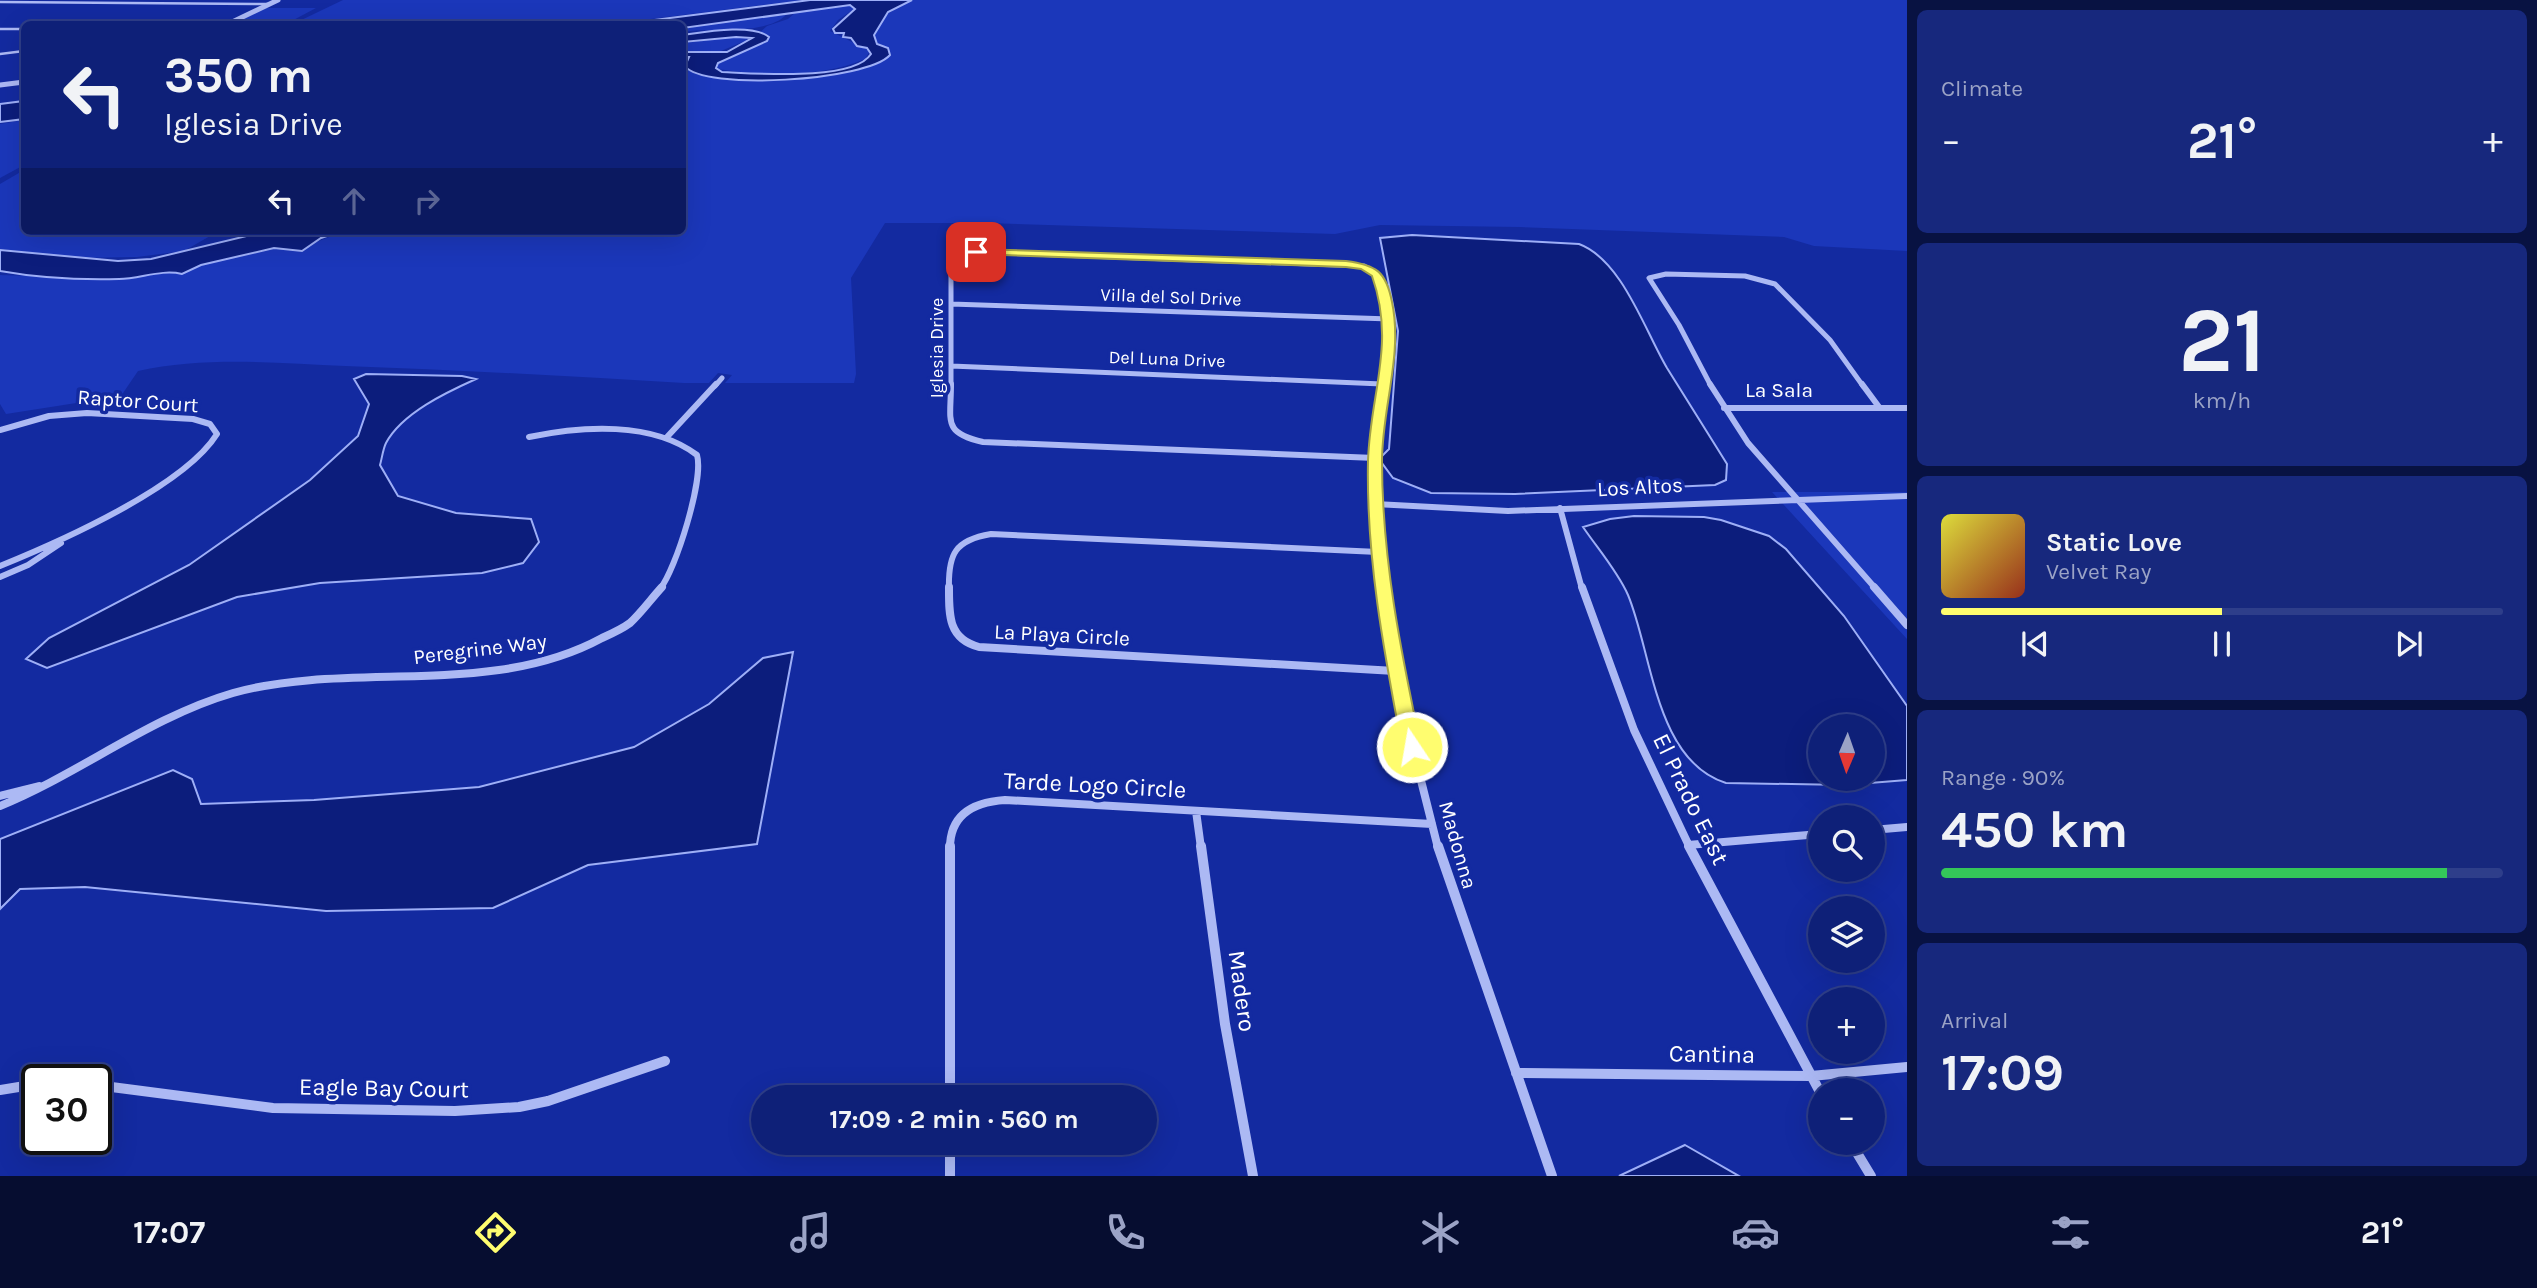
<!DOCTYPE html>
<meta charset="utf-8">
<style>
body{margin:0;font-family:Karla,sans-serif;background:#17287d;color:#f1f3f6;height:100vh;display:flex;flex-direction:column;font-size:26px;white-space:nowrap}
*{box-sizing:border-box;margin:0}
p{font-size:23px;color:#9ba3c6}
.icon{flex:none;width:38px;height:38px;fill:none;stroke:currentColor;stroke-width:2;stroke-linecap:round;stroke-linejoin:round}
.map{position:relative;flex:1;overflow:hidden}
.panel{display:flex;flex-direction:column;gap:10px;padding:10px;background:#081242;width:630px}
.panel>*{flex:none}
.guide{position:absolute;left:21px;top:21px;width:665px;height:214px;border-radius:10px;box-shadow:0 7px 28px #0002,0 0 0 2px #2e3e8a;background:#0e2078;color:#f1f3f6;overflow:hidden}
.needle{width:46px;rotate:182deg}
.buttons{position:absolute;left:1808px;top:714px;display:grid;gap:14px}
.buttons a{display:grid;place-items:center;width:77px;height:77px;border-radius:50%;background:#0e2078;box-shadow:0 7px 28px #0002,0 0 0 2px #2e3e8a;font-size:35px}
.speed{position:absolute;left:21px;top:1064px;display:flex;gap:14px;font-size:35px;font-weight:700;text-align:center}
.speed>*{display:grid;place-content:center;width:91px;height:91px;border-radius:50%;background:#0e2078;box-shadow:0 7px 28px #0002,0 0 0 2px #2e3e8a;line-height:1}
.speed .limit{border:4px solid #111;border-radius:10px;background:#fff;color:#111}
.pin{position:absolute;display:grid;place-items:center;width:60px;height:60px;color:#fff;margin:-30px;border-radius:14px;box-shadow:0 4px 10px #0006}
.me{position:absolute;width:77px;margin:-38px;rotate:348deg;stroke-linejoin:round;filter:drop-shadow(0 0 5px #0008)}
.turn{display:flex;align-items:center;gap:24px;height:147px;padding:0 28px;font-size:32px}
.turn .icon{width:91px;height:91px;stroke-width:2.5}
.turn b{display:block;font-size:49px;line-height:60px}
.lanes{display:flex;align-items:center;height:66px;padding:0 28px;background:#0003;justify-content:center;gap:35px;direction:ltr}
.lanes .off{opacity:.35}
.big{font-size:52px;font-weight:700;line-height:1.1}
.panel .tile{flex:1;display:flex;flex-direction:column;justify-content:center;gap:10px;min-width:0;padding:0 24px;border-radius:10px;background:#17287d}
.panel .dial{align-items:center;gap:0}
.dial b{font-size:91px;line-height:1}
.song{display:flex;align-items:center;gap:21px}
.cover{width:84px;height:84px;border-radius:10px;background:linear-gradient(135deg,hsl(60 70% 55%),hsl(10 70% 35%))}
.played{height:7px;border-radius:4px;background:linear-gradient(90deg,#fffd6f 50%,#2e3e8a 50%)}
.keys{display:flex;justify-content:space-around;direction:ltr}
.heat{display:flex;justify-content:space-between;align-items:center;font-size:38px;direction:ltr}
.charge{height:10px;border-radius:5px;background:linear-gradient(90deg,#34c759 90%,#2e3e8a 0)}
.trip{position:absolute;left:751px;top:1085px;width:406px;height:70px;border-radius:35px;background:#0e2078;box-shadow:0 7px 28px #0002,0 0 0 2px #2e3e8a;font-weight:700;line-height:70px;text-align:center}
.dock{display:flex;height:112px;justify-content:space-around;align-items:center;background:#060d30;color:#9ba3c6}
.dock .icon{width:49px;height:49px}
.dock .active{color:#fffd6f}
.dock b{font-size:32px;color:#f1f3f6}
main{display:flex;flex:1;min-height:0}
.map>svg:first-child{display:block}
.green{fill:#1b37ba}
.water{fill:#0c1d7c;stroke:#9eaff7;stroke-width:2;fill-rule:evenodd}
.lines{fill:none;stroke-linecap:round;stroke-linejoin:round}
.minor-far4{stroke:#acb9f4;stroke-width:2.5}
.minor-far3{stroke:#acb9f4;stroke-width:5}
.minor-far2{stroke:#acb9f4;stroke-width:6}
.minor-far1{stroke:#acb9f4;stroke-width:8}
.minor{stroke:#acb9f4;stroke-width:10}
.tertiary{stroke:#acb9f4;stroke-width:5}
.route{fill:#fffd6f;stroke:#a6a448;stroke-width:2}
.labels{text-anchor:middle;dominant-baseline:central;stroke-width:7;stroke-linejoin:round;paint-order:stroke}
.far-street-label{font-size:18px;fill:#fff;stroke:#132aa0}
.street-label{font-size:21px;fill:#fff;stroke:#132aa0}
.near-street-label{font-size:24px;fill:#fff;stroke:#132aa0}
</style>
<main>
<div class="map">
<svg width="1907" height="1176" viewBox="0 0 1907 1176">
<rect width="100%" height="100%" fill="#132aa0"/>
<path class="green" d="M 343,0 L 802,0 L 611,24 L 293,24 Z
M 908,0 L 1907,0 L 1907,251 L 1814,246 L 1784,237 L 1520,227 L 1380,225 L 1335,234 L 987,223 L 885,223 L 851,278 L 856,374 L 854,383 L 725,383 L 732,375 L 718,373 L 709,383 L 684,383 C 571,376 458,370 345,366 C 276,363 206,356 138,371 L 121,396 L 6,414 L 0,404 L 0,275 L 90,278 L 157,274 L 271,246 C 299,258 328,231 357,231 C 466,231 574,231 682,231 L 683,64 L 691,71 L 779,79 L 814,78 L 866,68 L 880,45 L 871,36 L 872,25 Z
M 845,5 L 857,7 L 838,20 L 830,31 L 870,51 L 865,59 C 824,77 769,76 725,70 L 715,69 L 711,63 L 737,53 L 767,26 L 788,19 L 797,11 Z
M 266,8 L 316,8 L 286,24 L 233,24 Z
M 786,15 C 765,36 710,27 683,32 L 683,26 Z
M 734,36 L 745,37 L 747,40 L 721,51 L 683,51 L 683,42 Z
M 24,120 L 24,165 L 0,178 L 0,124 Z
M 24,170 L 24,231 L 253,231 L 210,236 L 184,251 L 137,257 L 76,258 L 0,249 L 0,184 Z
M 1772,492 L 1907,492 L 1907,639 Z"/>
<path class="water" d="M 810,0 L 912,0 L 888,12 L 874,35 L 877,44 L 888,48 L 890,55 C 867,81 703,91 685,66 L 689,57 L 683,57 L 683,52 L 727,52 L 752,38 L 736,37 L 683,42 L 683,35 C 704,32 752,23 769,37 L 767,41 L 718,63 L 716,68 L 722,72 C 753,73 853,82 871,54 L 867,48 L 857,46 L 851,38 L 843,37 L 844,33 L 835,33 L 833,29 L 855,9 L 850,5 L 683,28 L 682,24 L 623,24 Z
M 24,101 L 24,119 L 0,122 L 0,104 Z
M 267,231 L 342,231 L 321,238 L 302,251 L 274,248 L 201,265 L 182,274 C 161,269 140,279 119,279 C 79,280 39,278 0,271 L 0,250 L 118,261 L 151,259 Z
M 1412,235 L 1579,244 C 1622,260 1645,331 1667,368 C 1687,400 1707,432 1727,464 L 1726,480 L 1715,485 L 1515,494 L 1431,493 L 1393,478 L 1379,459 L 1389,449 L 1398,331 L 1380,238 Z
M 366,374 L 462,376 L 476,379 C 447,392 402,413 386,443 C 383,449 382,458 380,465 L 398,496 L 456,513 L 531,519 L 539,542 L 523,563 L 482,573 L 320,583 L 237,597 L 47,668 L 26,659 L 49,638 L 189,565 L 310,480 L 358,436 L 369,404 L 354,379 Z
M 1634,516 L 1704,517 L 1721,520 L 1769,536 L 1786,549 L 1844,616 L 1907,706 L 1907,780 L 1845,785 L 1726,783 C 1655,761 1652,652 1628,595 C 1618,572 1598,549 1583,527 L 1610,519 ZM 1872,726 L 1872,779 L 1820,779 L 1820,726 Z
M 793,652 L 757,844 L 588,865 L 493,908 L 326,911 L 85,887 L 20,889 L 0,909 L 0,839 L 173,770 L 192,779 L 201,804 L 314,800 L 479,787 L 634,747 L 709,704 L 763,658 Z
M 1685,1145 L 1739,1176 L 1619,1176 Z"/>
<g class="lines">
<path class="minor-far4" d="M 0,2 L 269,4
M 0,29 L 24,29
M 0,54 L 24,51"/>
<path class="minor-far3" d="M 951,304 L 1390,319
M 951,366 L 1382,384
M 715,386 L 722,378
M 951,386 L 951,262 L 958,256 L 976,252 L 1364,266 C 1403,290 1387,348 1382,386
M 1711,386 L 1679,325 L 1649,278 L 1666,274 L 1745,276 L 1775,284 L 1830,340 L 1863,386"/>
<path class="minor-far2" d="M 951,384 C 951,421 942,433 983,442 L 1375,458
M 1710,384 L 1748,443 L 1876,589
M 1862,384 L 1879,407
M 1724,408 L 1907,408
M 0,430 L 49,416 L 87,413 L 193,419 L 210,424 L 217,434 C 184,487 59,542 0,566
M 529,437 C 582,426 652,421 697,455 C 704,479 676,569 660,589
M 667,437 L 716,384
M 1375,504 L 1508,511 L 1907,496
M 1560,508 L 1582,589
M 0,577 L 28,565 L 61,543
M 949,589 C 948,554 955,540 991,534 L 1378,552
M 1381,589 L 1375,475 L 1382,384"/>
<path class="minor-far1" d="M 949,587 C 949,615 948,639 979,647 L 1395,671
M 1381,587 L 1395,677 L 1438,848
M 1582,587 L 1634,730 L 1690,848
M 1874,587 L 1907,625
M 0,796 L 39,786
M 0,806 C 79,774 150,717 233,693 C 352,660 490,699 602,638 C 611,634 622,629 630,623 C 641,613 651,599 662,587
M 1196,811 L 1201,848
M 1872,830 L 1907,827
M 1688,845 L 1820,834
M 950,848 C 950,814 974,802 1005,800 L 1432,824"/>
<path class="minor" d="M 950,846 L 950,1097
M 1201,846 L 1225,1024 L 1253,1176
M 1438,846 L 1552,1176
M 1689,846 L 1820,1092
M 1516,1073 L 1811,1076 L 1907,1067
M 96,1085 L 273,1108 L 455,1111 L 519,1107 L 548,1101 L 665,1061
M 0,1090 L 37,1084
M 950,1143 L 950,1176
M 1851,1143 L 1871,1176"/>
<path class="tertiary" d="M 228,24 L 278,0
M 0,85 L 24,82"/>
</g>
<path class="route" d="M 976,249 L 1346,261 C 1376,265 1386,271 1392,302 C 1403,355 1382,408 1382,461 C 1382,559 1401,652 1421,747 L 1418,752 L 1412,754 L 1402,747 C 1384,652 1366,558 1368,461 C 1370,393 1396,344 1372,276 L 1361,269 L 1346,267 L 973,254 L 973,250 Z"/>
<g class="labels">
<g class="far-street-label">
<text transform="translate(1171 297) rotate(2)">Villa del Sol Drive</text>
<text transform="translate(937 348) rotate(-90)">Iglesia Drive</text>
<text transform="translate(1167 359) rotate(2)">Del Luna Drive</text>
</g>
<g class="street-label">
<text x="1779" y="390">La Sala</text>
<text transform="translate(138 401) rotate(4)">Raptor Court</text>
<text transform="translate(1640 487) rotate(-3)">Los Altos</text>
<text transform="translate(1062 635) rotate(3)">La Playa Circle</text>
<text transform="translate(480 649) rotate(-7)">Peregrine Way</text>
<text transform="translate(1458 845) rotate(74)">Madonna</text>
</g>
<g class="near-street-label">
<text transform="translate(1095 785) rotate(3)">Tarde Logo Circle</text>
<text transform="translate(1691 799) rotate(64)">El Prado East</text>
<text transform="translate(1242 991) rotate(82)">Madero</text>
<text transform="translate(1712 1054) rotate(1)">Cantina</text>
<text transform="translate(384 1088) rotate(1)">Eagle Bay Court</text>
</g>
</g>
</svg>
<div class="buttons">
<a><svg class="needle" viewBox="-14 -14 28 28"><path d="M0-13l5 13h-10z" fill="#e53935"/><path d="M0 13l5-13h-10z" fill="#9ba3c6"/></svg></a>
<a><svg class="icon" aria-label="search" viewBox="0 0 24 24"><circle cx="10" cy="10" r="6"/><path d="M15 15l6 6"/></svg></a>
<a><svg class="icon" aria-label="layers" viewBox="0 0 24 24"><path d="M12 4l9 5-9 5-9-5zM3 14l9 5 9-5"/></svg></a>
<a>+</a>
<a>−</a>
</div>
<div class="speed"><div class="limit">30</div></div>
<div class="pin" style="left:976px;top:252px;background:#d93025"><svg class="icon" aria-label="arrive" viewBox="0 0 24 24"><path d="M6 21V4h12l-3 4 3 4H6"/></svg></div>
<svg class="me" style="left:1412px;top:747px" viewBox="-20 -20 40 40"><circle r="17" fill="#fffd6f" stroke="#fff" stroke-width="3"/><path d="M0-11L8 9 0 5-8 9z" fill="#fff"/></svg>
<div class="trip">17:09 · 2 min · 560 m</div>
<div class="guide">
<div class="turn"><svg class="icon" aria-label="left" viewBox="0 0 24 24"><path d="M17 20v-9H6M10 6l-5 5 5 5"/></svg><div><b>350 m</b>Iglesia Drive</div></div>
<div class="lanes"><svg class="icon" aria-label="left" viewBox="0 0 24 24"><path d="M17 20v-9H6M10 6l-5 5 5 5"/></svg><svg class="icon off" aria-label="ahead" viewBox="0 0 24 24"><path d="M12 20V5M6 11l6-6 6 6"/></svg><svg class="icon off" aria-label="right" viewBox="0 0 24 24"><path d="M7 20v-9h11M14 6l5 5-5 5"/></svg></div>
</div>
</div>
<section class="panel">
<div class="tile"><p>Climate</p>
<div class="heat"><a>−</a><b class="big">21°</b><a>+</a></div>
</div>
<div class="tile dial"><b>21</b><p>km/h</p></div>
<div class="tile">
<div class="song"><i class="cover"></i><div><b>Static Love</b><p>Velvet Ray</p></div></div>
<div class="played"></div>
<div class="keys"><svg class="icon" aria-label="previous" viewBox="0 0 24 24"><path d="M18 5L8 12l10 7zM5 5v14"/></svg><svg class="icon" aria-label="pause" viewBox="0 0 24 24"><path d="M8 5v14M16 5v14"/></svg><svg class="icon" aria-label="next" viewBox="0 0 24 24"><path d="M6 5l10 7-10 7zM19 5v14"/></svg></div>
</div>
<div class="tile"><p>Range · 90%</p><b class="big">450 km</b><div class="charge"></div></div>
<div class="tile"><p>Arrival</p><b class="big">17:09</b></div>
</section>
</main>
<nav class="dock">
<b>17:07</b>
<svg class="icon active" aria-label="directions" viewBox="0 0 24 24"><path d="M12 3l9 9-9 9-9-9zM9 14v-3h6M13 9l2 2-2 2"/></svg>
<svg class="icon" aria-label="music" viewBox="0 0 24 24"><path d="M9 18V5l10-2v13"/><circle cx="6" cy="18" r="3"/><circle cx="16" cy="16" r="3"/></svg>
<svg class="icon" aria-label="phone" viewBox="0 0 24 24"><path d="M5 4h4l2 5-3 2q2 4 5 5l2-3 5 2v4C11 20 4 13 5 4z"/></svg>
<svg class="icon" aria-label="climate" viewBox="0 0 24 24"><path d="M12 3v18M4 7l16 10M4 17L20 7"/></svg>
<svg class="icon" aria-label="car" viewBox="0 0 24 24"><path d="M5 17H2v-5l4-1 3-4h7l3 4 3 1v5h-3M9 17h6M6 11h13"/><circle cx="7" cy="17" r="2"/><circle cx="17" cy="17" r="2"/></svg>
<svg class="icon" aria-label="filters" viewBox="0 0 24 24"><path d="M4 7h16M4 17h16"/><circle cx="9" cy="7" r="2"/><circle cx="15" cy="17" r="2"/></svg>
<b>21°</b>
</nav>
